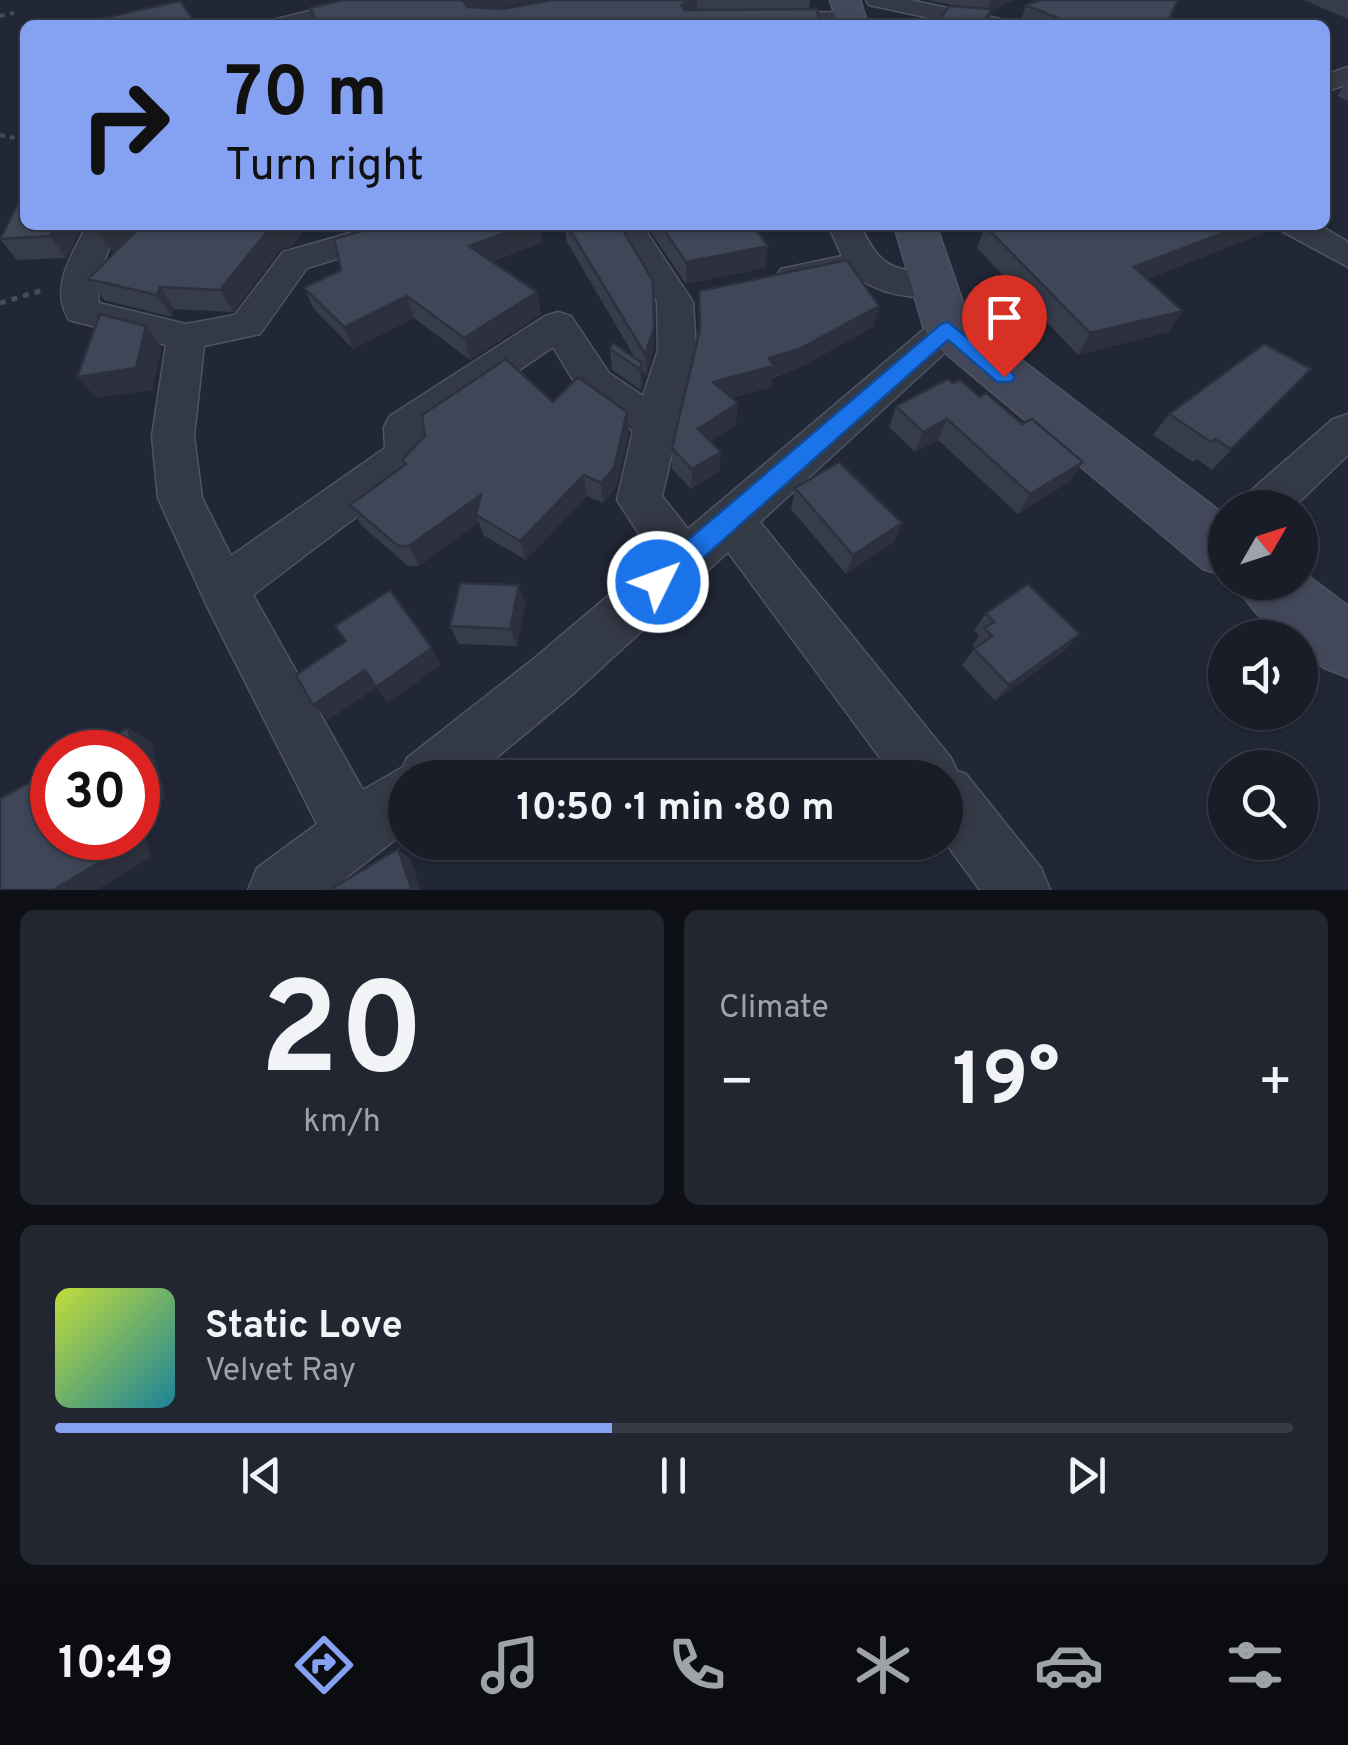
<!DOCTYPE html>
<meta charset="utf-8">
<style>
body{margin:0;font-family:Overpass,sans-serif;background:#222630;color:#f1f3f6;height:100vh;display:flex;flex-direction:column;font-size:38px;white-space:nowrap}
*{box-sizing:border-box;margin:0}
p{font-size:32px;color:#9fa2a8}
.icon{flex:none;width:55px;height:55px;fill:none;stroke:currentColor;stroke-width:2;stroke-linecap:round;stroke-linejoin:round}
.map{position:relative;height:890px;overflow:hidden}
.panel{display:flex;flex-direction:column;gap:20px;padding:20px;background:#0e1016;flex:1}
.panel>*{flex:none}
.guide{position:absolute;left:20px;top:20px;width:1310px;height:210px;border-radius:15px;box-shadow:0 2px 8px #0004,0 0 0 2px #373b45;background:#85a1f2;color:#111;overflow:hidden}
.needle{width:65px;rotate:51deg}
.buttons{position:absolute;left:1208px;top:490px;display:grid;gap:20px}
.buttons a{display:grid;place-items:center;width:110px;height:110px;border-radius:50%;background:#191d28;box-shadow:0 2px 8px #0004,0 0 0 2px #373b45;font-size:50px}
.speed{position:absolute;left:30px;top:730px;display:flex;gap:20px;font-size:50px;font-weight:700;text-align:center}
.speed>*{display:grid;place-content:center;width:130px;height:130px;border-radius:50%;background:#191d28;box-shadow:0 2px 8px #0004,0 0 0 2px #373b45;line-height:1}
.speed .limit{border:15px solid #d22;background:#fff;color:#111}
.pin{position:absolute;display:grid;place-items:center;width:85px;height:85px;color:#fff;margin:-102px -42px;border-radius:50% 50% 50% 0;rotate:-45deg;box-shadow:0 0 10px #0007}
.pin .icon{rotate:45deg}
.me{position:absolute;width:110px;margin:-55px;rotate:48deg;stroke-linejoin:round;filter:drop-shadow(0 0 8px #0008)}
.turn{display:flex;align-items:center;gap:35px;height:210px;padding:0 40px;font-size:45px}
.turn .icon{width:130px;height:130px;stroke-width:2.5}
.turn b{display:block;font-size:70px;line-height:85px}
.big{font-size:75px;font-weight:700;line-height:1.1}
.panel .card{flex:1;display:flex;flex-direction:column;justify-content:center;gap:15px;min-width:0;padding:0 35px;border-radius:15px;background:#222630}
.panel .dial{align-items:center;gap:0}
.dial b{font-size:130px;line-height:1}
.song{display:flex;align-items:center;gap:30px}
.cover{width:120px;height:120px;border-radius:15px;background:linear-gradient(135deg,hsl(70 70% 55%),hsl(190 70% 35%))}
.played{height:10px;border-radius:5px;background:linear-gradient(90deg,#85a1f2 45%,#373b45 45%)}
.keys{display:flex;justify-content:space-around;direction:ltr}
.heat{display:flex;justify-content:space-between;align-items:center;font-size:55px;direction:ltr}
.panel .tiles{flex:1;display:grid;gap:20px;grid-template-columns:1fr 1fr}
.card:last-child{grid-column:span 2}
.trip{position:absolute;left:388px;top:760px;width:575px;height:100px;border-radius:50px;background:#191d28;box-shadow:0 2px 8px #0004,0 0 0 2px #373b45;font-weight:700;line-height:100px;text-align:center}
.tab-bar{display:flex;height:160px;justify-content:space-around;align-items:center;background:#0a0c10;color:#9fa2a8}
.tab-bar .icon{width:70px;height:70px}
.tab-bar .selected{color:#85a1f2}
.tab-bar b{font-size:45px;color:#f1f3f6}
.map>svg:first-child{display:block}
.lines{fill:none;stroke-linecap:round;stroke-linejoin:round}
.street-casing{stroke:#4f5461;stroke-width:3}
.secondary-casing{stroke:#4f5461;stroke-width:3}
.path-far1{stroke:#404f54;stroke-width:4;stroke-dasharray:5 5;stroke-linecap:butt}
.path{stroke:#404f54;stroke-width:5;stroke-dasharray:6 6;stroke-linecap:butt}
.street{fill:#343946;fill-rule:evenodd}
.secondary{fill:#424859;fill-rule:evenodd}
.wall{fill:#363c4b}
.shaded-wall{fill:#2c313d}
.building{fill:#3f4657;stroke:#2c313d;stroke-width:2.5}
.route{fill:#1a73e8;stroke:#114b97;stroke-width:2.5}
</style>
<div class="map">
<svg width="1348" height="890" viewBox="0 0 1348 890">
<rect width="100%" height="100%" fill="#212736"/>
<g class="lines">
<g class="street-casing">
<path id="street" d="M 354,0 L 393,0 L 390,5 L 309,25 L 269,25 L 273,20 Z
M 866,0 L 910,0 L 1005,20 L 1009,25 L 963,25 L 869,5 Z
M 851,12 L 859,14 L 863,19 L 859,24 L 753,25 L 749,20 L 761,13 Z
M 1348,67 L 1348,84 L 1325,92 L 1325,75 Z
M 87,225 L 119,225 L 96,280 L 99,303 L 186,324 L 235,315 L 283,252 L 378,225 L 429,225 L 425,232 L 307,268 L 260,334 L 204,346 L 194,436 L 202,498 L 231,556 L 385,448 L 384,427 L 390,416 L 545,316 L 558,312 L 571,316 L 609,373 L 643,396 L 658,350 L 657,302 L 610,225 L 642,225 L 693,302 L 696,350 L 662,496 L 688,529 L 935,320 L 948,316 L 961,320 L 967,329 L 961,338 L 760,522 L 951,758 L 957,771 L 966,774 L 1041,868 L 1050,890 L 980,890 L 945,842 L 945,778 L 895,778 L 728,552 L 574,693 L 472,778 L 405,778 L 405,832 L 330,890 L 248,890 L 257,868 L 317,824 L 206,604 L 158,498 L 152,436 L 166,345 L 69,320 C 49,287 72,255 87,225 ZM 553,347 L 581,393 L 633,431 L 617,500 L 654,557 L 536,657 L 407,758 L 403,767 L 363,790 L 253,595 L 422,467 L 428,455 L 426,434 Z
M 828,225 L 860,225 C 885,278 897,265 947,278 L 952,286 L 947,294 C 918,302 877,294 855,275 L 793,288 L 781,285 L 776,277 L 781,269 L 842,256 Z
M 1279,225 L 1319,225 L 1348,242 L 1348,267 L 1283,232 Z
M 1348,414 L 1348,455 L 1293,508 L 1240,508 L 1246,495 L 1333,419 Z"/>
</g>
<g class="secondary-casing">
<path id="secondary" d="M 830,0 L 860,0 L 868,25 L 838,25 Z
M 894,225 L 936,225 L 969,320 L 1225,515 L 1225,576 L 1203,569 L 931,341 L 924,329 Z
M 1300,570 L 1348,606 L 1348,677 L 1324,668 L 1300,648 L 1300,638 C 1274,638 1246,605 1236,582 L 1300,582 Z"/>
</g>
<path class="path-far1" d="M 0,16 L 14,13
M 0,135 L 25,140"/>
<path class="path" d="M 0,303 L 43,290"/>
<use href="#street" class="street"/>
<use href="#secondary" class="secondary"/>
</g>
<path class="wall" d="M 552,0 L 810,0 L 809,9 L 315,21 L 310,8 L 502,9 Z
M 928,0 L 1015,0 L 991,10 L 987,25 L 936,25 L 962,7 Z
M 1304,0 L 1348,0 L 1348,19 Z
M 1026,5 L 1166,25 L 1022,25 L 1020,24 Z
M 1348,80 L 1348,101 L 1337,96 Z
M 25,225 L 83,225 L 66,258 L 17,260 L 0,239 Z
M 564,225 L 620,225 L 654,349 L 646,376 L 642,370 L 643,384 L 641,390 L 612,370 L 610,349 L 635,358 L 567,242 Z
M 646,225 L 752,225 L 768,246 L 765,268 L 686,284 Z
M 992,225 L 1271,225 L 1267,232 L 1147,279 L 1183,311 L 1168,332 L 1078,355 L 977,248 L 985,226 Z
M 97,230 L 293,245 L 280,250 L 233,312 L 174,309 L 172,317 L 104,300 L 88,279 L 116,251 L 112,251 Z
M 543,242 L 491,262 L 537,292 L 541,314 L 470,360 L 414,318 L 353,349 L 314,309 L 304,288 L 341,270 Z
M 699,291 L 879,306 L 873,327 L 795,370 L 772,378 L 771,387 L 732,398 L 736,425 L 710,441 L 721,452 L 719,472 L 691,489 L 672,469 L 672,448 L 699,336 Z
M 1311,369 L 1212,470 L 1197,459 L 1193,462 L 1153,435 L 1169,414 Z
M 953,383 L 980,397 L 1083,462 L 1069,482 L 1018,514 L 938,440 L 915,452 L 889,427 L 896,406 Z
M 553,402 L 627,412 L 629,433 L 616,488 L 603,503 L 587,496 L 526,560 L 483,535 L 479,522 L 419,566 L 408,566 L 361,525 L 350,505 L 404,465 L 402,460 Z
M 795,488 L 902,523 L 894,542 L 846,574 L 791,509 Z
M 525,603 L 517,646 L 459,644 L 450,626 Z
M 986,613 L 1064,651 L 995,701 L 962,665 L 975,648 L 972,646 L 979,636 L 974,631 Z"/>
<path class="shaded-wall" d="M 467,0 L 542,0 L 482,11 L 467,21 L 464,2 Z
M 690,0 L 697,0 L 697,14 L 681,24 L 681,5 Z
M 990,0 L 1015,0 L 991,10 L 987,25 L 982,25 Z
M 56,225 L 83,225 L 66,258 L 50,236 Z
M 134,225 L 144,225 L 157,245 L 112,251 L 97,230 Z
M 279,225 L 309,225 L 293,245 L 280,250 L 233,312 L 220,290 L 270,228 Z
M 334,225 L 365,225 L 337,233 Z
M 527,225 L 540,225 L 543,242 L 474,268 L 469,246 Z
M 1243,225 L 1271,225 L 1267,232 L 1121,289 L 1134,267 Z
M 768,246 L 765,268 L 686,284 L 686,262 Z
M 653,281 L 654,349 L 646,376 L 645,354 Z
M 160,287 L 174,309 L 172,317 L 157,295 Z
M 537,292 L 541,314 L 470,360 L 464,338 Z
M 407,296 L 414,318 L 353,349 L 344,327 Z
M 879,306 L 873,327 L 795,370 L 772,377 L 771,387 L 712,403 L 713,382 L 769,358 Z
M 1183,311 L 1168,332 L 1078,355 L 1090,333 Z
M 146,326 L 162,348 L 152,390 L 96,398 L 77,377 Z
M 642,363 L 643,384 L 641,390 L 640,369 Z
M 1311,369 L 1291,391 L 1212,470 L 1231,449 Z
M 738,403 L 736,425 L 697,449 L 698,429 Z
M 627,412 L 629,433 L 616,488 L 603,503 L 601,483 Z
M 947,419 L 938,440 L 915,452 L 923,432 Z
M 721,452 L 719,472 L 691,489 L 692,469 Z
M 1083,462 L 1069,482 L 1018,514 L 1030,494 Z
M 584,475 L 587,496 L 526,560 L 520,541 Z
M 481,495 L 476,515 L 479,522 L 419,566 L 409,546 Z
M 902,523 L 894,542 L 846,574 L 853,555 Z
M 519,585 L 525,603 L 517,646 L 510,629 Z
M 1080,634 L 1064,651 L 995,701 L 1009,685 Z
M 432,648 L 441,665 L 388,703 L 376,688 L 328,720 L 313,705 L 365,670 Z
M 128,728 L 151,742 L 166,797 L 139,813 L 151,857 L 97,890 L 53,890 L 123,838 L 138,838 L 138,752 L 134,752 Z
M 398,849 L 411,859 L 421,890 L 412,890 Z"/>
<path class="building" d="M 343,0 L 467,0 L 464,2 L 467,7 L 502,9 L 552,0 L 690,0 L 681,5 L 685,10 L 817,9 L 820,25 L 288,25 L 316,20 L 310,8 Z
M 1040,0 L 1178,0 L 1166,25 L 1057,25 L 1060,19 L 1026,5 Z
M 180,1 L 197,25 L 98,25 L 95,20 Z
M 949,6 L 992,9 L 982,25 L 936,25 Z
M 20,200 L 25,200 L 25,225 L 56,225 L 50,236 L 0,239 Z
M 99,225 L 134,225 L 97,230 Z
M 142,225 L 279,225 L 270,228 L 220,290 L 160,287 L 157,295 L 88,279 Z
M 382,225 L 527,225 L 469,246 L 537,292 L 464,338 L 407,296 L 344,327 L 304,288 L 341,270 L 334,239 Z
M 567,225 L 620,225 L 653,281 L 654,328 L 645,354 Z
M 661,225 L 752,225 L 768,246 L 686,262 Z
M 992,225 L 1243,225 L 1134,267 L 1183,311 L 1090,333 L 985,226 Z
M 847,260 L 879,306 L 799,349 L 769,358 L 774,366 L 713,382 L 738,403 L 698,429 L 721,452 L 692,469 L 672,448 L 700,329 L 699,291 Z
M 100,314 L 146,326 L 136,368 L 77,377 Z
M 613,343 L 642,363 L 640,369 L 610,349 Z
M 1264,344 L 1311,369 L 1231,449 L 1215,439 L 1211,442 L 1169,414 Z
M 506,359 L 553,402 L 578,377 L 627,412 L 614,468 L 601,483 L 584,475 L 520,541 L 476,515 L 481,495 L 409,546 L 398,546 L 350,505 L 406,464 L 402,460 L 425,436 L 422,415 Z
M 948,379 L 953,383 L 960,380 L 980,397 L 986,393 L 1022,424 L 1032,419 L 1083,462 L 1030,494 L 947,419 L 923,432 L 896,406 Z
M 839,462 L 902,523 L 853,555 L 795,488 Z
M 460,583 L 519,585 L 510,629 L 450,626 Z
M 1028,584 L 1080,634 L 1009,685 L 974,649 L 992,636 L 984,628 L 994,622 L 986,613 Z
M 390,590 L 432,648 L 376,687 L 365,670 L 313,705 L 296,675 L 346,641 L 335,626 Z
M 128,728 L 134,752 L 84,752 Z
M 138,766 L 142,784 L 138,787 Z
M 52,770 L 52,838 L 123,838 L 125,847 L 53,890 L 0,890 L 0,799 Z
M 398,849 L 412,890 L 329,890 Z"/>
<path class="route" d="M 948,322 L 1011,372 L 1015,377 L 1011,382 L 997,382 L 948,340 L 667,590 L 658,594 L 648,590 L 644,582 L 648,574 L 941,324 Z"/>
</svg>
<div class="buttons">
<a><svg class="needle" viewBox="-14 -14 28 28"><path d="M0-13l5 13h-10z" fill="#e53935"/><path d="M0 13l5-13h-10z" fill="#9fa2a8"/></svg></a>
<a><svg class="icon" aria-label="sound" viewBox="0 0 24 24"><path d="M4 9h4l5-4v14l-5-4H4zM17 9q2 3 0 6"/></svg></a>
<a><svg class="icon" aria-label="search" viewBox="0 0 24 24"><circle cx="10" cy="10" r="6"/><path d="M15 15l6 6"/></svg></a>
</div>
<div class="speed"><div class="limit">30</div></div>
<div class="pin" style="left:1004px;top:377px;background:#d93025"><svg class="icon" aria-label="arrive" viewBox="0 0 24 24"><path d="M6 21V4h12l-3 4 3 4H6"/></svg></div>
<svg class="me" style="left:658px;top:582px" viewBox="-20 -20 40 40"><circle r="17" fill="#1a73e8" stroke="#fff" stroke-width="3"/><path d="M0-11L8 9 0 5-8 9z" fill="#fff"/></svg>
<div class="trip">10:50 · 1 min · 80 m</div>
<div class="guide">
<div class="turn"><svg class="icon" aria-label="right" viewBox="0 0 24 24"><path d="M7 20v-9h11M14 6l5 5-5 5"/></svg><div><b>70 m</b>Turn right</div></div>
</div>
</div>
<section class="panel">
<div class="tiles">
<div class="card dial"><b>20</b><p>km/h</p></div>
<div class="card"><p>Climate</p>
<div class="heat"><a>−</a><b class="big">19°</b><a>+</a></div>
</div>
<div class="card">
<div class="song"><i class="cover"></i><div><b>Static Love</b><p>Velvet Ray</p></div></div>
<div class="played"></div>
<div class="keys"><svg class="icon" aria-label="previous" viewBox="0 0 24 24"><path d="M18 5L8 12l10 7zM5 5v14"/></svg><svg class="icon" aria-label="pause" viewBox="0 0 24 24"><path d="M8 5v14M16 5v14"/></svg><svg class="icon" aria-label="next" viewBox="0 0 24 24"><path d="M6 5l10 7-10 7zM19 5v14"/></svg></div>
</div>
</div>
</section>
<nav class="tab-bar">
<b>10:49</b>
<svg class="icon selected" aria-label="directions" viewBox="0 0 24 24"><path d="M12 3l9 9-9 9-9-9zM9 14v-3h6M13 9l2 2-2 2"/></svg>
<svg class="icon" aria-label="music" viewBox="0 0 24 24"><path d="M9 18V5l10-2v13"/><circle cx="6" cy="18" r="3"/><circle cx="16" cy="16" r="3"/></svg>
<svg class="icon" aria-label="phone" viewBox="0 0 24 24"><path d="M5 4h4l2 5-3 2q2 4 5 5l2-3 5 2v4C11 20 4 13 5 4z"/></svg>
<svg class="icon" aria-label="climate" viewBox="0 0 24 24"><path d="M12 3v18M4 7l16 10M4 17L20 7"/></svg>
<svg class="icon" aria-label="car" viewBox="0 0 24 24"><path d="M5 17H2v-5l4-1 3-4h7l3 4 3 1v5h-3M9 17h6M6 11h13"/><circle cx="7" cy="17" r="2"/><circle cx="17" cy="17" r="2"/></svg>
<svg class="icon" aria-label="filters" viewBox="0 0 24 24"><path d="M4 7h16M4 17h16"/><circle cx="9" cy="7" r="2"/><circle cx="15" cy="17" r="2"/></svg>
</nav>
